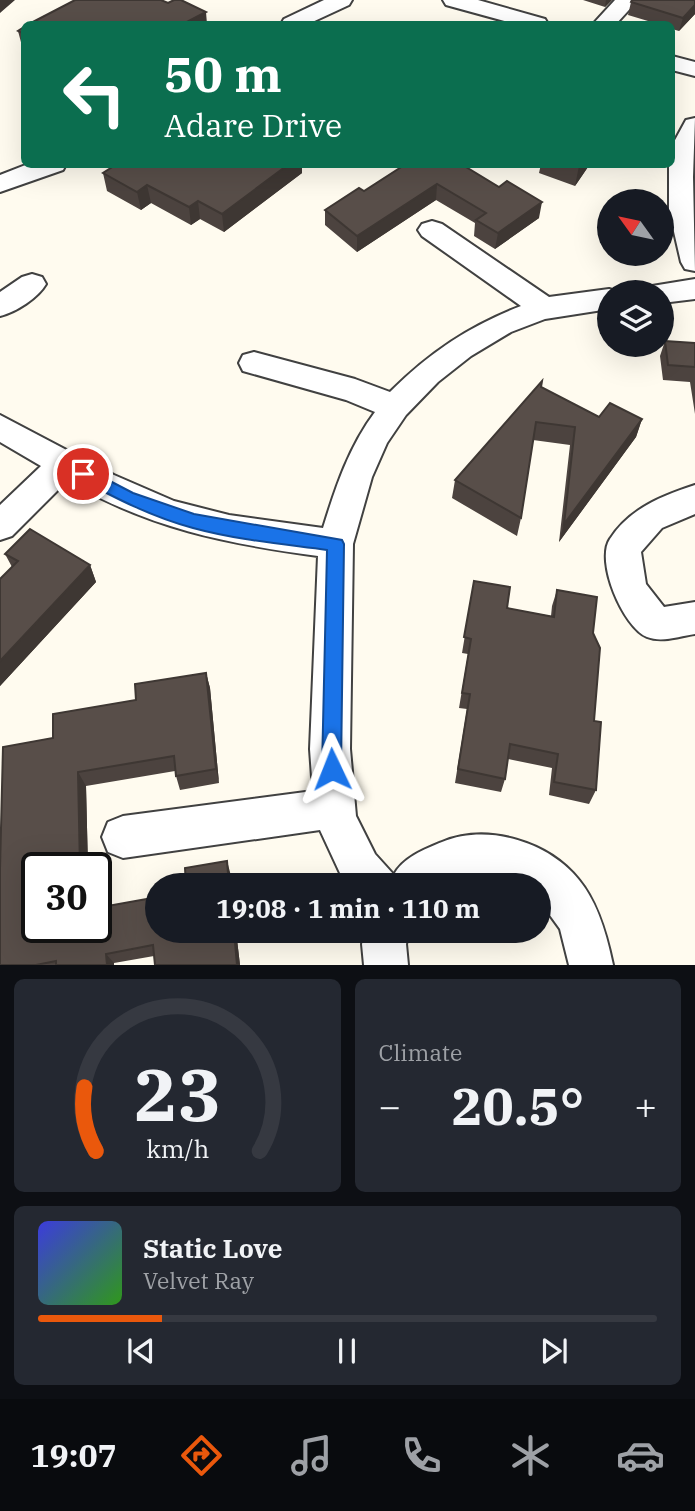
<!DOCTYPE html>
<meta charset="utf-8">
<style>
body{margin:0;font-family:"IBM Plex Serif",serif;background:#242831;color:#f1f3f6;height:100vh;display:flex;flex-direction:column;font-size:26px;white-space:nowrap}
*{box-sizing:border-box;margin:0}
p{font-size:23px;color:#9ea1a6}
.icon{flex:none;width:38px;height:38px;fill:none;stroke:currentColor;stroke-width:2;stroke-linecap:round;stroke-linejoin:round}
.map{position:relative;height:965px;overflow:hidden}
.sheet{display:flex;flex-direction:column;gap:14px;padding:14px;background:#0d0f14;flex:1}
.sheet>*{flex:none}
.top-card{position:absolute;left:21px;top:21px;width:654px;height:147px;border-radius:10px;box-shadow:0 7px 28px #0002;background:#0b6e4f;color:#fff;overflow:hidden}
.needle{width:46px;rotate:303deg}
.buttons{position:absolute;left:597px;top:189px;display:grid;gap:14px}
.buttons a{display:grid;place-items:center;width:77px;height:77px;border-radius:50%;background:#171b24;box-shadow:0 7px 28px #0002;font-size:35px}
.speed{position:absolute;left:21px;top:852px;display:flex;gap:14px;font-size:35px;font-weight:700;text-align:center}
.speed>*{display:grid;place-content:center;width:91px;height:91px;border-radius:50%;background:#171b24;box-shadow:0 7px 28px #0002;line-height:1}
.speed .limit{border:4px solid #111;border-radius:10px;background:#fff;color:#111}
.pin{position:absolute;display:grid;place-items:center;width:60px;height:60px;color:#fff;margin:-30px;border:4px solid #fff;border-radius:50%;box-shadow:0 2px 7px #0007}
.me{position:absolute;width:77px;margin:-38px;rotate:358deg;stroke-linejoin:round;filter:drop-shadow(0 0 5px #0008)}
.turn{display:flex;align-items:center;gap:24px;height:147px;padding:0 28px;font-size:32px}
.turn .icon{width:91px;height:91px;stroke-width:2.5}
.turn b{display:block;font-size:49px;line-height:60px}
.big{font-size:52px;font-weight:800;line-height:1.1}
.sheet .card{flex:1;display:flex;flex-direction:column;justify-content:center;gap:10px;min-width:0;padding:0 24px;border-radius:10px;background:#242831}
.sheet .dial{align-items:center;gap:0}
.dial svg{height:182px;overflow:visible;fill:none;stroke:#363941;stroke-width:7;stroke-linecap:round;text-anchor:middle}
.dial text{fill:#f1f3f6;stroke:none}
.song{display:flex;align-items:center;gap:21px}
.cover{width:84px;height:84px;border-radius:10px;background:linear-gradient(135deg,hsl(240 70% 55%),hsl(110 70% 35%))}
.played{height:7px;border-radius:4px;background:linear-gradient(90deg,#ea580c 20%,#363941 20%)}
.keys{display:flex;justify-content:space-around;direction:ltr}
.heat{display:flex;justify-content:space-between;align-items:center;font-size:38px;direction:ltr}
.sheet .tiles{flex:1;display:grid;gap:14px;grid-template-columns:1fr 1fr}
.card:last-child{grid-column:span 2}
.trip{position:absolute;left:145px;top:873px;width:406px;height:70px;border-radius:35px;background:#171b24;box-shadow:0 7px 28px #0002;font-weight:800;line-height:70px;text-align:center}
.tabs{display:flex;height:112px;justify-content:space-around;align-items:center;background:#090b0e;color:#9ea1a6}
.tabs .icon{width:49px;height:49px}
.tabs .active{color:#ea580c}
.tabs b{font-size:32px;color:#f1f3f6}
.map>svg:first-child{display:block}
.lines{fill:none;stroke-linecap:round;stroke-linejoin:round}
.minor-casing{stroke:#414141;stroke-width:4}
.minor{fill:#fff;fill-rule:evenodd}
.wall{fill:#4c433f}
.shaded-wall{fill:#3e3733}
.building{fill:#584e49;stroke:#3e3733;stroke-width:2}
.route{fill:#1a73e8;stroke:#114b97;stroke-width:2}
</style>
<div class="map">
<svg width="695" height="965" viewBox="0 0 695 965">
<rect width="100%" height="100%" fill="#fffbef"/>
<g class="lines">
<g class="minor-casing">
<path id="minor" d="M 324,0 L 352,0 L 349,5 L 308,24 L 281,24 L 284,19 Z
M 443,0 L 478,0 L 545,19 L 548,24 L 515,24 L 446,5 Z
M 615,0 L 638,0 L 616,24 L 593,24 Z
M 672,56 L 695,62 L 695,76 L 672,70 Z
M 695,118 L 693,177 L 695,271 L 685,269 L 681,262 L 669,210 L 669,164 L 672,164 L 674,142 L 686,120 Z
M 28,164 L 66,164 L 63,170 L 0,192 L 0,175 Z
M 432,221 L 442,224 L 549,297 L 609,289 L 619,292 L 609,292 L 609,309 L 545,319 L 511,332 L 471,356 L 438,382 L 406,415 L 387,443 L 372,477 L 353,544 L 350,749 L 356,816 L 375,854 L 394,875 C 402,858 425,849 442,842 C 488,823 549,842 579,880 C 598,903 607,936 613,965 L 569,965 L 560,929 L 539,900 L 539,886 L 521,886 L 511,880 L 489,876 L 467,877 L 443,886 L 346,886 L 320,830 L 123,858 L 108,852 L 102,837 L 108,822 L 123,816 L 313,791 L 310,749 L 318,556 C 223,543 153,529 67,481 L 12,536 L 0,540 L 0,505 L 41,466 L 0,442 L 0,415 L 114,475 L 174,501 L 229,515 L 323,528 C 336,486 349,447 375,412 L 346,400 L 243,371 L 239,363 L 243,355 L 254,352 L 355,379 L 390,392 C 429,353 469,326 521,306 L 422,236 L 418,230 L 422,224 Z
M 32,274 L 42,277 L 46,284 C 38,298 16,312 0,316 L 0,292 L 22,277 Z
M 695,279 L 695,299 L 662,303 L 662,292 L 648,292 L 652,286 Z
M 695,485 L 695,514 L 662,528 L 641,552 L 646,584 L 664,607 L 695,602 L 695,634 C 680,636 662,643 647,637 C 623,627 595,561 610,539 C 630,508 662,496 695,485 Z
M 366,931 L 410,931 L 406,944 L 408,965 L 364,965 L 362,944 Z"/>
</g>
<use href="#minor" class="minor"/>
</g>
<path class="wall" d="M 583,0 L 612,0 L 605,7 Z
M 695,0 L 695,14 L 679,31 L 672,29 L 672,24 L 658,24 L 628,15 L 631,2 Z
M 24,27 L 24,47 L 22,46 L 18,31 Z
M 117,164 L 302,164 L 302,173 L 224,232 L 200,219 L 191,225 L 151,203 L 141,210 L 107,191 L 103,173 Z
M 541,164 L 590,164 L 575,186 L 539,173 Z
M 446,165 L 539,218 L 495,249 L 474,236 L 475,223 L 436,200 L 357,252 L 325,225 L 325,210 L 364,191 Z
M 665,341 L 695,343 L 695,414 L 690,382 L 663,380 L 660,356 Z
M 541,387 L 599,417 L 642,419 L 636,437 L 559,542 L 570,445 L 533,440 L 521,518 L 517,536 L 452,498 L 455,480 Z
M 5,554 L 90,565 L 96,582 L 0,686 L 0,579 L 12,567 Z
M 474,581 L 507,608 L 551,616 L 552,606 L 557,590 L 593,633 L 594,721 L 596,790 L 589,804 L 549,795 L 552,768 L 508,759 L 505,779 L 501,792 L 455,783 L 467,709 L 459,708 L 468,654 L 462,653 Z
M 206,673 L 210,688 L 219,783 L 180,790 L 176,776 L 175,771 L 86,786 L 88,868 L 37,868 L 37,928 L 158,931 L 236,931 L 240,965 L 155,965 L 154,956 L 114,963 L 114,965 L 0,965 L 53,738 L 136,700 Z"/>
<path class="shaded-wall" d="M 0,0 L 15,0 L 0,13 Z
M 606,0 L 612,0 L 605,7 Z
M 695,5 L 695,14 L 679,31 L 683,18 Z
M 206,12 L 207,24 L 183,24 Z
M 289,164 L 302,164 L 302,173 L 224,232 L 222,214 Z
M 580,164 L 590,164 L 575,186 L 579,166 Z
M 437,184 L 436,200 L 357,252 L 357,236 Z
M 147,185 L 151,203 L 141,210 L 137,192 Z
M 198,201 L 200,219 L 191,225 L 189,207 Z
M 542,202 L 539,218 L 495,249 L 498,233 Z
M 642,419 L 636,437 L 559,542 L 564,524 Z
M 90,565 L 96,582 L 0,686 L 0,661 Z
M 206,673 L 210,688 L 219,783 L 216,769 Z
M 78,772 L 86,786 L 88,868 L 80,868 Z
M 227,861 L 230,872 L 232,886 L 229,886 Z
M 234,931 L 236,931 L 240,965 L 237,965 Z
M 106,954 L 114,963 L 114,965 L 107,965 Z"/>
<path class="building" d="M 75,0 L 161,0 L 168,3 L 174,0 L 181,0 L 206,12 L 183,24 L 29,24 Z
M 632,0 L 695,0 L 695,5 L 683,18 L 631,2 Z
M 24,27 L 24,34 L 18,31 Z
M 117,164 L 289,164 L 222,214 L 198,201 L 189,207 L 147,185 L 137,192 L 103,173 Z
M 406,164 L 461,164 L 499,187 L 507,181 L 542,202 L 498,233 L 476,220 L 486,213 L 437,184 L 357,236 L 325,210 L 359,188 L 364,191 Z
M 665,341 L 695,343 L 695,367 L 668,365 Z
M 542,381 L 541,387 L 599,417 L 610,403 L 642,419 L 564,524 L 575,427 L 536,422 L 521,518 L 455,480 Z
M 30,529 L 90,565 L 0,661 L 0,579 L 18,561 L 5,554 Z
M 474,581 L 510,587 L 507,608 L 554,617 L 557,590 L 597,597 L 593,633 L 600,648 L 594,721 L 601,722 L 596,790 L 554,782 L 558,754 L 510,744 L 505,779 L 458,769 L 470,694 L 462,693 L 471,639 L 464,637 Z
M 206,673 L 216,769 L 176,776 L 174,756 L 78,772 L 80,868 L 37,868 L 37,928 L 96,928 L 96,908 L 158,897 L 158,931 L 234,931 L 237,965 L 155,965 L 153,945 L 106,954 L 107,965 L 56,965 L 56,961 L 36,965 L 0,965 L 0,869 L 3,747 L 53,738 L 53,714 L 136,700 L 135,684 Z
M 227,861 L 229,886 L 186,886 L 185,868 Z"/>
<path class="route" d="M 83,467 L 133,493 L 194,514 L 342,540 L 344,544 L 341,769 L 339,775 L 332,778 L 325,775 L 322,769 L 327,550 C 283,544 237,540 193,528 C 152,517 115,498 78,478 L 76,474 L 78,469 Z"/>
</svg>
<div class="buttons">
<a><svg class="needle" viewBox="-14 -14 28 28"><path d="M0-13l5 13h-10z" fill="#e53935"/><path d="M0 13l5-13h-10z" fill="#9ea1a6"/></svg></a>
<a><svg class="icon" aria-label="layers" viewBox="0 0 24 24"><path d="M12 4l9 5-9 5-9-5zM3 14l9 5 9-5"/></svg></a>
</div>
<div class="speed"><div class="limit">30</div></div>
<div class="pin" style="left:83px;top:474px;background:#d93025"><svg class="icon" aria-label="arrive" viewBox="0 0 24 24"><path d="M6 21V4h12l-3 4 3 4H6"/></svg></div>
<svg class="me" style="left:332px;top:769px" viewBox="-20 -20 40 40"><path d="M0-17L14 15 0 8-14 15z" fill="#1a73e8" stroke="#fff" stroke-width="4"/></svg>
<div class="trip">19:08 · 1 min · 110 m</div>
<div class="top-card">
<div class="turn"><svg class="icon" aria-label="left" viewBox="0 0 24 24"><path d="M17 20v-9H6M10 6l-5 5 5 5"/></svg><div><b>50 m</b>Adare Drive</div></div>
</div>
</div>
<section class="sheet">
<div class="tiles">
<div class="card dial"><svg viewBox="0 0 100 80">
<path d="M14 69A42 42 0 1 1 86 69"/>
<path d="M14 69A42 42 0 0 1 9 41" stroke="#ea580c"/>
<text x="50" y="56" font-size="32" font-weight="700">23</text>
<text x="50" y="72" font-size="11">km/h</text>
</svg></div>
<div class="card"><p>Climate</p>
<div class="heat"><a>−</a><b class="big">20.5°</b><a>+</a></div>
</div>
<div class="card">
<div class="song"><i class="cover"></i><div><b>Static Love</b><p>Velvet Ray</p></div></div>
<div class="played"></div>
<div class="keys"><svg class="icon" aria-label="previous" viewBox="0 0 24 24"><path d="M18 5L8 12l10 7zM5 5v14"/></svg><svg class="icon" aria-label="pause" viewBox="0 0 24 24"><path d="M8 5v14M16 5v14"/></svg><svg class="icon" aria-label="next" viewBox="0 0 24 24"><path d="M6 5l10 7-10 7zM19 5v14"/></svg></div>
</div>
</div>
</section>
<nav class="tabs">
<b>19:07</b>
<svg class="icon active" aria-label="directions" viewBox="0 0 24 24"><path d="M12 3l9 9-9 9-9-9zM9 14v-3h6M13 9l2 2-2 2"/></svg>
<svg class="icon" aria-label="music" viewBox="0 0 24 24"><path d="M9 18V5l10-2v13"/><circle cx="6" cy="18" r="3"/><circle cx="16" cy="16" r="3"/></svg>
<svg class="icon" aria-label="phone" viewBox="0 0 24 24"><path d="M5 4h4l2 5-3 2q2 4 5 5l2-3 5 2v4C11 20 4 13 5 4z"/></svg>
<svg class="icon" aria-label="climate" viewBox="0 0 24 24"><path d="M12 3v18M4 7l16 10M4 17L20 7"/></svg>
<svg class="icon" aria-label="car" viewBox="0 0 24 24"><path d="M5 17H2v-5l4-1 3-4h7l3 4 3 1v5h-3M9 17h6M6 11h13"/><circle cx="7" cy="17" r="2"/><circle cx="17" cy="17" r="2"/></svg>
</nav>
